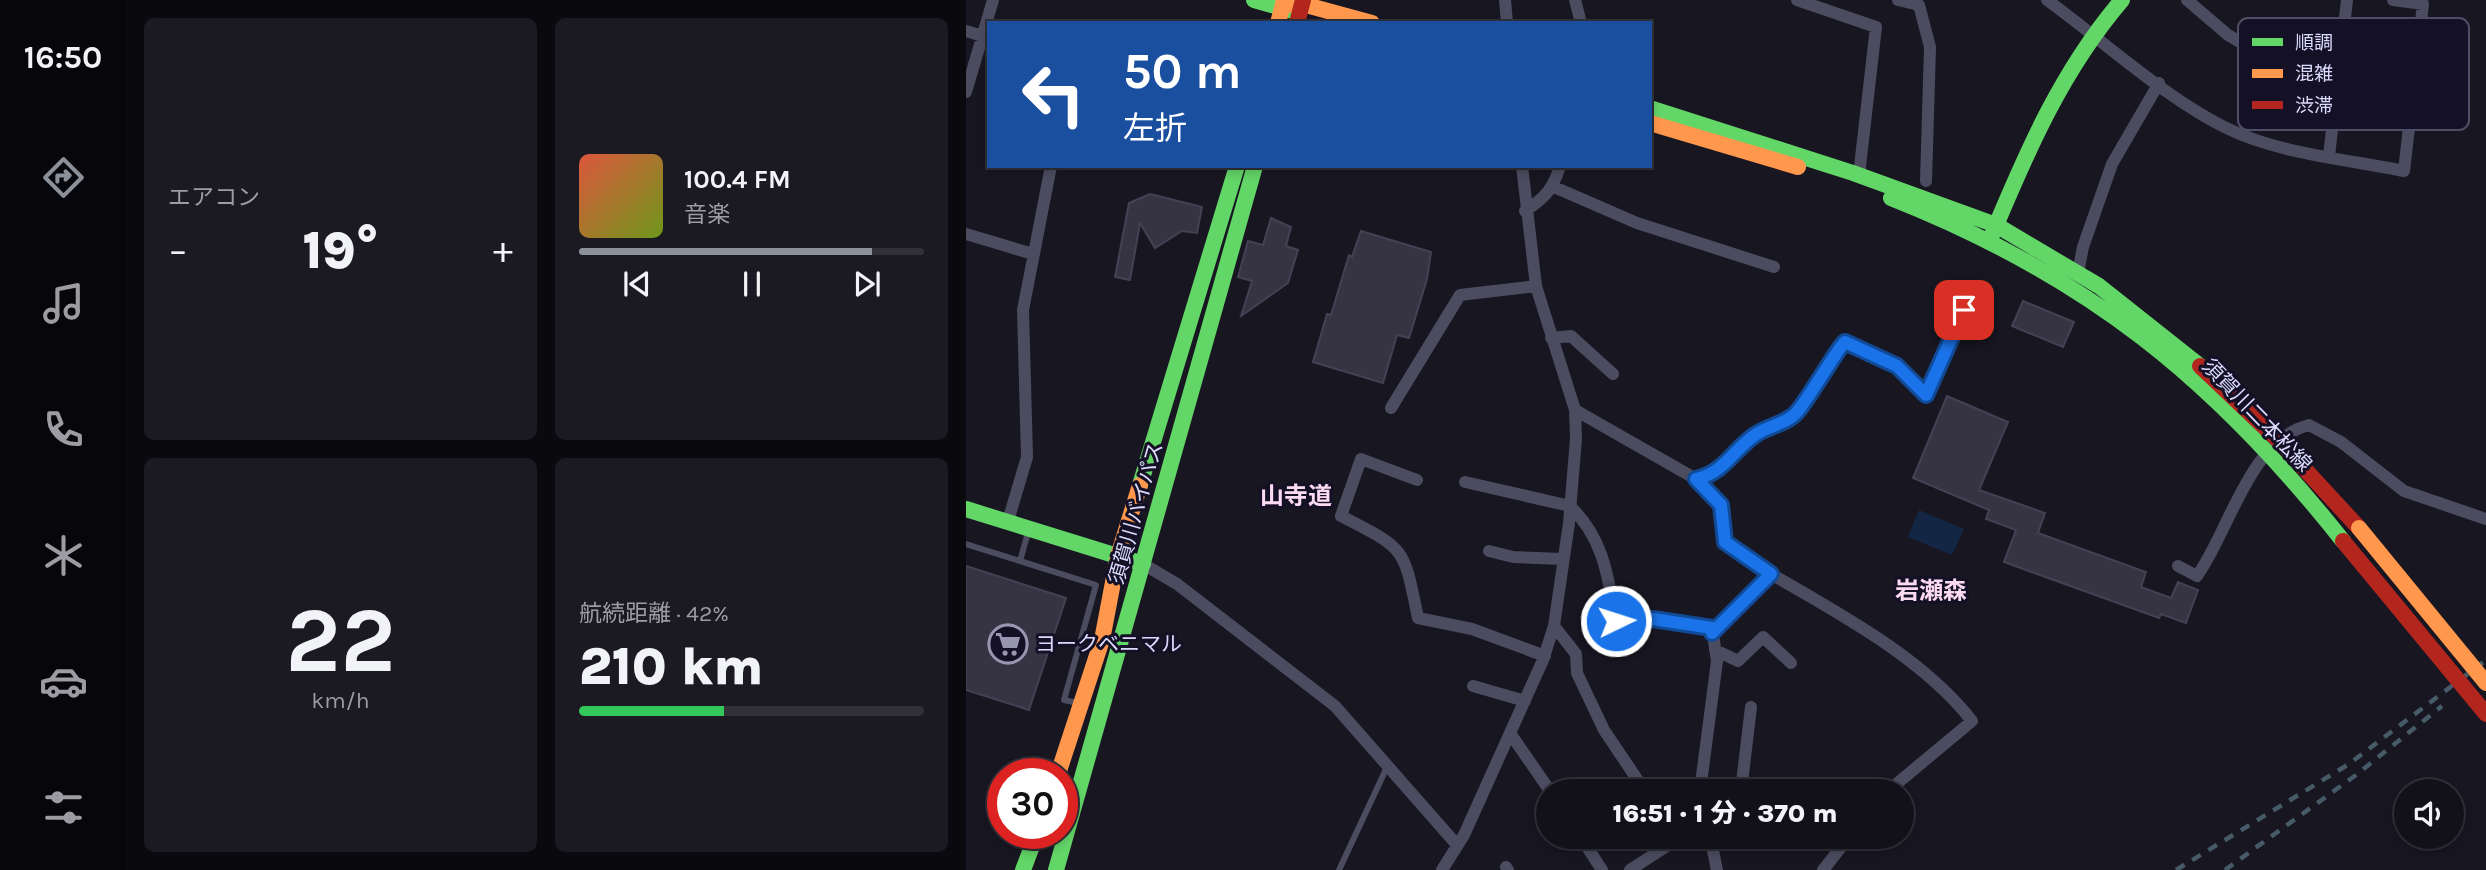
<!DOCTYPE html>
<html lang="ja">
<meta charset="utf-8">
<style>
body{margin:0;font-family:Karla,"Noto Sans JP",sans-serif;background:#1b1922;color:#f1f3f6;height:100vh;display:flex;flex-direction:column;font-size:26px;white-space:nowrap}
*{box-sizing:border-box;margin:0}
p{font-size:23px;color:#9c9da2}
.icon{flex:none;width:38px;height:38px;fill:none;stroke:currentColor;stroke-width:2;stroke-linecap:round;stroke-linejoin:round}
.map{position:relative;flex:1;overflow:hidden}
.sheet{display:flex;flex-direction:column;gap:18px;padding:18px;background:#0a090e;width:840px}
.sheet>*{flex:none}
.top-card{position:absolute;left:21px;top:21px;width:665px;height:147px;border-radius:0px;box-shadow:0 4px 10px #0003,0 0 0 2px #313038;background:#1a4fa0;color:#fff;overflow:hidden}
.tools{position:absolute;left:1428px;top:779px;display:grid;gap:14px}
.tools a{display:grid;place-items:center;width:70px;height:70px;border-radius:50%;background:#121019;box-shadow:0 4px 10px #0003,0 0 0 2px #313038;font-size:35px}
.speed{position:absolute;left:21px;top:758px;display:flex;gap:14px;font-size:35px;font-weight:700;text-align:center}
.speed>*{display:grid;place-content:center;width:91px;height:91px;border-radius:50%;background:#121019;box-shadow:0 4px 10px #0003,0 0 0 2px #313038;line-height:1}
.speed .limit{border:10px solid #d22;background:#fff;color:#111}
.pin{position:absolute;display:grid;place-items:center;width:60px;height:60px;color:#fff;margin:-30px;border-radius:14px;box-shadow:0 4px 10px #0006}
.me{position:absolute;width:77px;margin:-38px;rotate:86deg;stroke-linejoin:round;filter:drop-shadow(0 0 5px #0008)}
.turn{display:flex;align-items:center;gap:24px;height:147px;padding:0 21px;font-size:32px}
.turn .icon{width:91px;height:91px;stroke-width:2.5}
.turn b{display:block;font-size:49px;line-height:60px}
.big{font-size:52px;font-weight:800;line-height:1.1}
.sheet .widget{flex:1;display:flex;flex-direction:column;justify-content:center;gap:10px;min-width:0;padding:0 24px;border-radius:10px;background:#1b1922}
.sheet .dial{align-items:center;gap:0}
.dial b{font-size:91px;line-height:1}
.song{display:flex;align-items:center;gap:21px}
.cover{width:84px;height:84px;border-radius:10px;background:linear-gradient(135deg,hsl(10 70% 55%),hsl(80 70% 35%))}
.played{height:7px;border-radius:4px;background:linear-gradient(90deg,#8c9099 85%,#313038 85%)}
.keys{display:flex;justify-content:space-around;direction:ltr}
.heat{display:flex;justify-content:space-between;align-items:center;font-size:38px;direction:ltr}
.charge{height:10px;border-radius:5px;background:linear-gradient(90deg,#34c759 42%,#313038 0)}
.sheet .tiles{flex:1;display:grid;gap:18px;grid-template-columns:repeat(2,1fr)}
.trip{position:absolute;left:570px;top:779px;width:378px;height:70px;border-radius:35px;background:#121019;box-shadow:0 4px 10px #0003,0 0 0 2px #313038;font-weight:800;line-height:70px;text-align:center}
main{display:flex;flex:1;min-height:0}
.tab-bar{display:flex;flex-direction:column;width:126px;justify-content:space-around;align-items:center;background:#07060a;color:#9c9da2}
.tab-bar .icon{width:49px;height:49px}
.tab-bar .selected{color:#8c9099}
.tab-bar b{font-size:32px;color:#f1f3f6}
.map>svg:first-child{display:block}
.water{fill:#132745}
.building{fill:#363443;stroke:#454154;stroke-width:2}
.lines{fill:none;stroke-linecap:round;stroke-linejoin:round}
.lane{stroke:#4c4c61;stroke-width:6}
.street{stroke:#4c4c61;stroke-width:12}
.fast{stroke:#63d668;stroke-width:16}
.slow{stroke:#ff974d;stroke-width:16}
.jam{stroke:#b3261e;stroke-width:16}
.rail{stroke:#465a68;stroke-width:4.5;stroke-dasharray:10 9;stroke-linecap:butt}
.slow-bridge{stroke:#ff974d;stroke-width:16}
.jam-bridge{stroke:#b3261e;stroke-width:16}
.route-casing{stroke:#114b97;stroke-width:18}
.route{stroke:#1a73e8;stroke-width:12}
.labels{text-anchor:middle;dominant-baseline:central;stroke-width:6;stroke-linejoin:round;paint-order:stroke}
.street-label{font-size:21px;fill:#dbd9fc;stroke:#141126}
.poi-label{font-size:21px;fill:#dbd9fc;stroke:#141126;text-anchor:start}
.quarter-label{font-size:24px;font-weight:bold;fill:#fcdaf1;stroke:#141126}
.key{fill:#141126;stroke:#504d66;stroke-width:2}
.key-label{font-size:19px;fill:#dbd9fc}
</style>
<main>
<nav class="tab-bar">
<b>16:50</b>
<svg class="icon selected" aria-label="directions" viewBox="0 0 24 24"><path d="M12 3l9 9-9 9-9-9zM9 14v-3h6M13 9l2 2-2 2"/></svg>
<svg class="icon" aria-label="music" viewBox="0 0 24 24"><path d="M9 18V5l10-2v13"/><circle cx="6" cy="18" r="3"/><circle cx="16" cy="16" r="3"/></svg>
<svg class="icon" aria-label="phone" viewBox="0 0 24 24"><path d="M5 4h4l2 5-3 2q2 4 5 5l2-3 5 2v4C11 20 4 13 5 4z"/></svg>
<svg class="icon" aria-label="climate" viewBox="0 0 24 24"><path d="M12 3v18M4 7l16 10M4 17L20 7"/></svg>
<svg class="icon" aria-label="car" viewBox="0 0 24 24"><path d="M5 17H2v-5l4-1 3-4h7l3 4 3 1v5h-3M9 17h6M6 11h13"/><circle cx="7" cy="17" r="2"/><circle cx="17" cy="17" r="2"/></svg>
<svg class="icon" aria-label="filters" viewBox="0 0 24 24"><path d="M4 7h16M4 17h16"/><circle cx="9" cy="7" r="2"/><circle cx="15" cy="17" r="2"/></svg>
</nav>
<section class="sheet">
<div class="tiles">
<div class="widget"><p>エアコン</p>
<div class="heat"><a>−</a><b class="big">19°</b><a>+</a></div>
</div>
<div class="widget">
<div class="song"><i class="cover"></i><div><b>100.4 FM</b><p>音楽</p></div></div>
<div class="played"></div>
<div class="keys"><svg class="icon" aria-label="previous" viewBox="0 0 24 24"><path d="M18 5L8 12l10 7zM5 5v14"/></svg><svg class="icon" aria-label="pause" viewBox="0 0 24 24"><path d="M8 5v14M16 5v14"/></svg><svg class="icon" aria-label="next" viewBox="0 0 24 24"><path d="M6 5l10 7-10 7zM19 5v14"/></svg></div>
</div>
<div class="widget dial"><b>22</b><p>km/h</p></div>
<div class="widget"><p>航続距離 · 42%</p><b class="big">210 km</b><div class="charge"></div></div>
</div>
</section>
<div class="map">
<svg width="1520" height="870" viewBox="0 0 1520 870">
<rect width="100%" height="100%" fill="#181621"/>
<path class="water" d="M 953,510 L 998,529 L 986,555 L 942,537 Z"/>
<path class="building" d="M 184,194 L 236,207 L 231,233 L 216,231 L 189,248 L 174,223 L 164,280 L 149,277 L 163,203 Z
M 305,218 L 325,227 L 320,246 L 332,250 L 322,283 L 275,316 L 286,281 L 272,277 L 282,241 L 297,245 Z
M 395,231 L 465,252 L 461,279 L 443,338 L 431,335 L 417,383 L 347,362 L 361,314 L 365,315 L 383,255 L 386,257 Z
M 1057,301 L 1108,322 L 1097,347 L 1046,326 Z
M 981,396 L 1042,422 L 1013,490 L 1079,513 L 1072,533 L 1180,572 L 1175,587 L 1205,598 L 1212,582 L 1232,590 L 1220,623 L 1195,614 L 1193,618 L 1038,562 L 1050,530 L 1020,519 L 1023,510 L 947,478 Z
M 0,566 L 100,598 L 63,710 L 0,690 Z"/>
<g class="lines">
<path class="lane" d="M 0,544 L 130,585 L 98,700 L 112,703
M 54,561 L 63,529
M 373,870 L 421,767"/>
<path class="street" d="M 539,0 L 541,23
M 609,0 L 615,23
M 831,0 L 910,27 L 893,175
M 932,0 L 953,5 L 964,47 L 960,181
M 1081,0 C 1139,42 1211,109 1276,135 C 1327,155 1384,160 1438,171 L 1457,4 L 1427,0
M 1221,0 L 1262,35 L 1286,49 L 1374,76
M 0,31 L 23,38
M 0,92 L 27,0
M 1363,156 L 1381,0
M 588,187 L 671,223 L 808,267
M 559,211 C 579,198 587,189 594,166
M 0,234 L 67,254
M 1112,273 L 1117,247 L 1146,164 L 1193,83
M 585,338 L 605,336 L 647,374
M 425,408 L 494,295 L 570,286
M 609,410 L 730,479 L 755,505 L 759,542 L 805,574
M 730,479 C 758,473 767,450 789,435 C 801,426 821,424 831,412 C 841,401 874,344 879,342 L 931,366 L 960,395 L 998,310
M 451,480 L 395,459 L 375,516 C 441,550 437,546 452,618 L 506,629 L 579,656
M 499,482 L 604,506 C 638,539 642,577 650,621 L 687,619 L 746,628 L 751,661 L 734,791
M 42,521 L 61,457 L 57,310 L 85,166
M 523,551 L 547,557 L 596,559
M 177,564 L 211,584 L 369,706 L 491,845
M 1212,566 L 1231,576 C 1264,530 1283,440 1343,425 L 1375,442 L 1438,491 L 1520,519
M 588,626 L 610,654 L 611,673 L 638,730 L 679,791
M 746,633 L 805,574 C 874,614 957,658 1006,721 L 922,791
M 749,650 L 772,661 L 797,637 L 825,663
M 507,686 L 559,701
M 544,733 L 584,791
M 775,791 L 785,707
M 614,836 L 636,870
M 744,836 L 751,870
M 540,867 L 542,870
M 476,870 L 498,835 L 577,660 L 588,626 L 603,523 L 610,439 L 609,410 L 570,286 L 556,166
M 664,870 L 716,836
M 857,870 L 884,836"/>
<path class="fast" d="M 288,0 L 327,11
M 684,108 L 887,173 L 1030,225 L 1133,286 L 1234,366
M 925,198 C 1120,275 1248,378 1377,541
M 1026,235 C 1061,151 1096,70 1156,0
M 174,485 L 271,166
M 0,509 L 177,564
M 57,870 L 71,833
M 90,870 L 289,166"/>
<path class="slow" d="M 326,5 L 329,2 L 406,23
M 312,23 L 318,0
M 684,123 L 832,167
M 92,774 L 136,640 L 152,556 L 174,485"/>
<path class="jam" d="M 331,23 L 337,0
M 1234,366 L 1312,440 L 1393,528"/>
<path class="rail" d="M 1210,870 L 1383,764 L 1520,660
M 1259,870 L 1390,775 L 1476,706"/>
<path class="slow-bridge" d="M 1393,528 L 1520,683"/>
<path class="jam-bridge" d="M 1377,541 L 1520,714"/>
</g>
<g class="lines">
<g class="route-casing">
<path id="route" d="M 650,621 L 687,619 L 746,628 L 746,633 L 805,574 L 759,542 L 755,505 L 730,479 C 758,473 767,450 789,435 C 801,426 821,424 831,412 C 841,401 874,345 879,342 L 931,366 L 960,395 L 998,310"/>
</g>
<use href="#route" class="route"/>
</g>
<defs>
<g id="supermarket-ring" transform="scale(2.0125)"><circle r="9.5" fill="#141126" stroke="#9795af" stroke-width="1.5"/><path d="M-6-5.5h2.5l.6 2H6L4.5 2H-2.5L-4.4-4H-6ZM-1.5 3.2a1.3 1.3 0 1 0 .1 0ZM3 3.2a1.3 1.3 0 1 0 .1 0Z" fill="#9795af"/></g>
</defs>
<g fill-rule="evenodd">
<use href="#supermarket-ring" x="42" y="644"/>
</g>
<g class="labels">
<g class="street-label">
<text transform="translate(1291 415) rotate(46)">須賀川二本松線</text>
<text transform="translate(170 513) rotate(-74)">須賀川バイパス</text>
</g>
<g class="poi-label">
<text x="69" y="644">ヨークベニマル</text>
</g>
<g class="quarter-label">
<text x="330" y="496">山寺道</text>
<text x="965" y="591">岩瀬森</text>
</g>
</g>
<rect x="1272" y="18" width="231" height="112" rx="10" class="key"/>
<rect x="1286" y="38" width="31" height="8" fill="#63d668"/>
<rect x="1286" y="69" width="31" height="9" fill="#ff974d"/>
<rect x="1286" y="101" width="31" height="8" fill="#b3261e"/>
<g class="key-label">
<text x="1329" y="49">順調</text>
<text x="1329" y="80">混雑</text>
<text x="1329" y="112">渋滞</text>
</g>
</svg>
<div class="tools">
<a><svg class="icon" aria-label="sound" viewBox="0 0 24 24"><path d="M4 9h4l5-4v14l-5-4H4zM17 9q2 3 0 6"/></svg></a>
</div>
<div class="speed"><div class="limit">30</div></div>
<div class="pin" style="left:998px;top:310px;background:#d93025"><svg class="icon" aria-label="arrive" viewBox="0 0 24 24"><path d="M6 21V4h12l-3 4 3 4H6"/></svg></div>
<svg class="me" style="left:650px;top:621px" viewBox="-20 -20 40 40"><circle r="17" fill="#1a73e8" stroke="#fff" stroke-width="3"/><path d="M0-11L8 9 0 5-8 9z" fill="#fff"/></svg>
<div class="trip">16:51 · 1 分 · 370 m</div>
<div class="top-card">
<div class="turn"><svg class="icon" aria-label="left" viewBox="0 0 24 24"><path d="M17 20v-9H6M10 6l-5 5 5 5"/></svg><div><b>50 m</b>左折</div></div>
</div>
</div>
</main>
